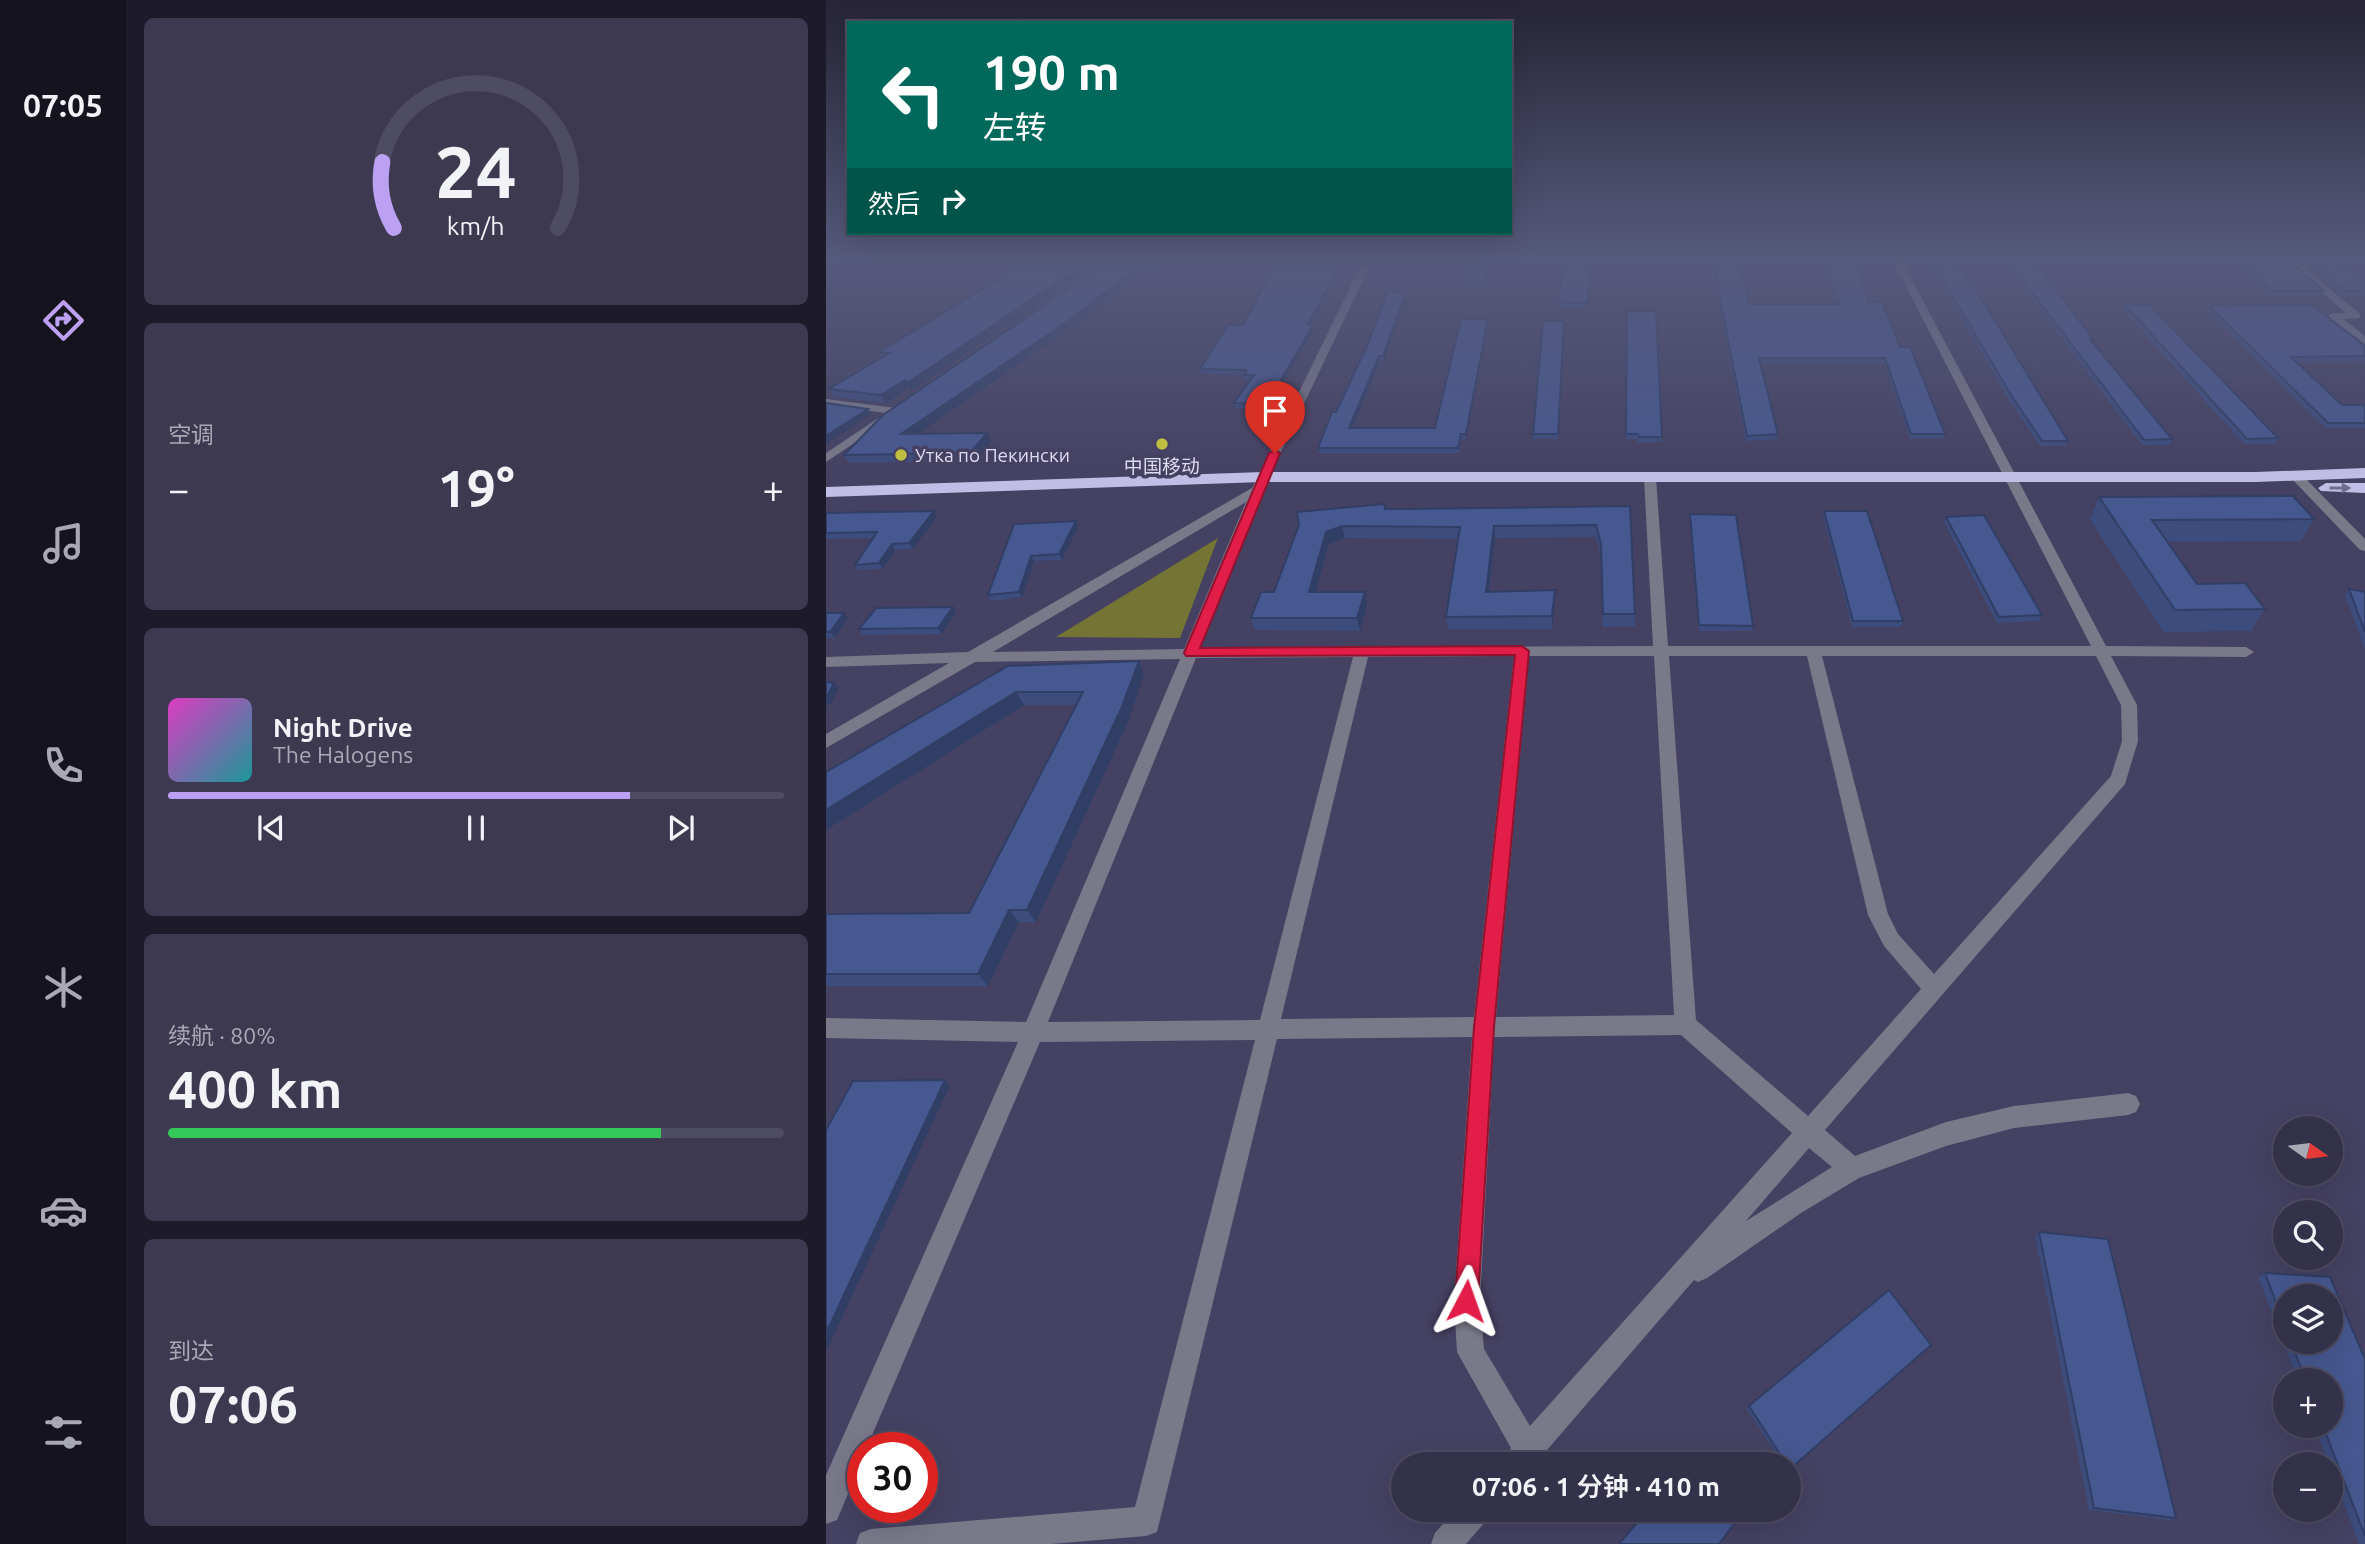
<!DOCTYPE html>
<html lang="zh">
<meta charset="utf-8">
<style>
body{margin:0;font-family:Ubuntu,"Noto Sans SC",sans-serif;background:#3c3951;color:#f1f3f6;height:100vh;display:flex;flex-direction:column;font-size:26px;white-space:nowrap}
*{box-sizing:border-box;margin:0}
p{font-size:23px;color:#a9a9b5}
.icon{flex:none;width:38px;height:38px;fill:none;stroke:currentColor;stroke-width:2;stroke-linecap:round;stroke-linejoin:round}
.map{position:relative;flex:1;overflow:hidden}
.details{display:flex;flex-direction:column;gap:18px;padding:18px;background:#1d1b29;width:700px}
.details>*{flex:none}
.guide{position:absolute;left:21px;top:21px;width:665px;height:214px;border-radius:0px;box-shadow:0 7px 28px #0002,0 0 0 2px #4e4c62;background:#00695c;color:#fff;overflow:hidden}
.needle{width:46px;rotate:104deg}
.controls{position:absolute;left:1447px;top:1116px;display:grid;gap:14px}
.controls a{display:grid;place-items:center;width:70px;height:70px;border-radius:50%;background:#34314a;box-shadow:0 7px 28px #0002,0 0 0 2px #4e4c62;font-size:35px}
.speed{position:absolute;left:21px;top:1432px;display:flex;gap:14px;font-size:35px;font-weight:700;text-align:center}
.speed>*{display:grid;place-content:center;width:91px;height:91px;border-radius:50%;background:#34314a;box-shadow:0 7px 28px #0002,0 0 0 2px #4e4c62;line-height:1}
.speed .limit{border:10px solid #d22;background:#fff;color:#111}
.pin{position:absolute;display:grid;place-items:center;width:60px;height:60px;color:#fff;margin:-72px -30px;border-radius:50% 50% 50% 0;rotate:-45deg;box-shadow:0 0 7px #0007}
.pin .icon{rotate:45deg}
.me{position:absolute;width:77px;margin:-38px;rotate:4deg;stroke-linejoin:round;filter:drop-shadow(0 0 5px #0008)}
.turn{display:flex;align-items:center;gap:24px;height:147px;padding:0 21px;font-size:32px}
.turn .icon{width:91px;height:91px;stroke-width:2.5}
.turn b{display:block;font-size:49px;line-height:60px}
.then{display:flex;align-items:center;height:66px;padding:0 21px;background:#0003;gap:14px;font-size:26px}
.big{font-size:52px;font-weight:600;line-height:1.1}
.details .tile{flex:1;display:flex;flex-direction:column;justify-content:center;gap:10px;min-width:0;padding:0 24px;border-radius:10px;background:#3c3951}
.details .dial{align-items:center;gap:0}
.dial svg{height:182px;overflow:visible;fill:none;stroke:#4e4c62;stroke-width:7;stroke-linecap:round;text-anchor:middle}
.dial text{fill:#f1f3f6;stroke:none}
.song{display:flex;align-items:center;gap:21px}
.cover{width:84px;height:84px;border-radius:10px;background:linear-gradient(135deg,hsl(310 70% 55%),hsl(180 70% 35%))}
.played{height:7px;border-radius:4px;background:linear-gradient(90deg,#bca0f2 75%,#4e4c62 75%)}
.keys{display:flex;justify-content:space-around;direction:ltr}
.heat{display:flex;justify-content:space-between;align-items:center;font-size:38px;direction:ltr}
.charge{height:10px;border-radius:5px;background:linear-gradient(90deg,#34c759 80%,#4e4c62 0)}
.trip{position:absolute;left:565px;top:1452px;width:410px;height:70px;border-radius:35px;background:#34314a;box-shadow:0 7px 28px #0002,0 0 0 2px #4e4c62;font-weight:600;line-height:70px;text-align:center}
main{display:flex;flex:1;min-height:0}
.dock{display:flex;flex-direction:column;width:126px;justify-content:space-around;align-items:center;background:#15141e;color:#a9a9b5}
.dock .icon{width:49px;height:49px}
.dock .current{color:#bca0f2}
.dock b{font-size:32px;color:#f1f3f6}
.map>svg:first-child{display:block}
.green{fill:#747534}
.lines{fill:none;stroke-linecap:round;stroke-linejoin:round}
.minor{fill:#7a798a;fill-rule:evenodd}
.highway{fill:#c1bee5;fill-rule:evenodd}
.wall{fill:#3c4c7c;fill-rule:evenodd}
.shaded-wall{fill:#313e65}
.building{fill:#465890;stroke:#313e65;stroke-width:2}
.oneway{fill:#706d90}
.route{fill:#e11d48;stroke:#92132f;stroke-width:2}
.poi-dot{fill:#bebf42;stroke:#454162;stroke-width:2.5}
.labels{text-anchor:middle;dominant-baseline:central;stroke-width:7;stroke-linejoin:round;paint-order:stroke}
.far-poi-label{font-size:19px;fill:#dddbef;stroke:#454162;text-anchor:start}
</style>
<main>
<nav class="dock">
<b>07:05</b>
<svg class="icon current" aria-label="directions" viewBox="0 0 24 24"><path d="M12 3l9 9-9 9-9-9zM9 14v-3h6M13 9l2 2-2 2"/></svg>
<svg class="icon" aria-label="music" viewBox="0 0 24 24"><path d="M9 18V5l10-2v13"/><circle cx="6" cy="18" r="3"/><circle cx="16" cy="16" r="3"/></svg>
<svg class="icon" aria-label="phone" viewBox="0 0 24 24"><path d="M5 4h4l2 5-3 2q2 4 5 5l2-3 5 2v4C11 20 4 13 5 4z"/></svg>
<svg class="icon" aria-label="climate" viewBox="0 0 24 24"><path d="M12 3v18M4 7l16 10M4 17L20 7"/></svg>
<svg class="icon" aria-label="car" viewBox="0 0 24 24"><path d="M5 17H2v-5l4-1 3-4h7l3 4 3 1v5h-3M9 17h6M6 11h13"/><circle cx="7" cy="17" r="2"/><circle cx="17" cy="17" r="2"/></svg>
<svg class="icon" aria-label="filters" viewBox="0 0 24 24"><path d="M4 7h16M4 17h16"/><circle cx="9" cy="7" r="2"/><circle cx="15" cy="17" r="2"/></svg>
</nav>
<section class="details">
<div class="tile dial"><svg viewBox="0 0 100 80">
<path d="M14 69A42 42 0 1 1 86 69"/>
<path d="M14 69A42 42 0 0 1 9 40" stroke="#bca0f2"/>
<text x="50" y="56" font-size="32" font-weight="700">24</text>
<text x="50" y="72" font-size="11">km/h</text>
</svg></div>
<div class="tile"><p>空调</p>
<div class="heat"><a>−</a><b class="big">19°</b><a>+</a></div>
</div>
<div class="tile">
<div class="song"><i class="cover"></i><div><b>Night Drive</b><p>The Halogens</p></div></div>
<div class="played"></div>
<div class="keys"><svg class="icon" aria-label="previous" viewBox="0 0 24 24"><path d="M18 5L8 12l10 7zM5 5v14"/></svg><svg class="icon" aria-label="pause" viewBox="0 0 24 24"><path d="M8 5v14M16 5v14"/></svg><svg class="icon" aria-label="next" viewBox="0 0 24 24"><path d="M6 5l10 7-10 7zM19 5v14"/></svg></div>
</div>
<div class="tile"><p>续航 · 80%</p><b class="big">400 km</b><div class="charge"></div></div>
<div class="tile"><p>到达</p><b class="big">07:06</b></div>
</section>
<div class="map">
<svg width="1539" height="1544" viewBox="0 0 1539 1544">
<rect width="100%" height="100%" fill="#454162"/>
<path class="green" d="M 392,538 L 354,638 L 230,637 Z"/>
<g class="lines">
<path class="minor" d="M 538,259 L 547,259 L 443,477 L 374,648 L 827,646 L 818,478 L 824,474 L 830,478 L 842,646 L 1265,646 L 1066,259 L 1075,259 L 1280,646 L 1420,647 L 1428,652 L 1420,657 L 1285,656 L 1311,705 L 1312,741 L 1299,784 L 999,1130 L 1029,1156 L 1120,1122 L 1188,1106 L 1302,1093 L 1310,1096 L 1314,1104 L 1310,1112 L 1302,1115 L 1188,1128 L 1120,1146 L 1033,1178 L 975,1213 L 881,1278 L 872,1282 L 868,1280 L 708,1465 L 675,1465 L 685,1448 L 631,1352 L 628,1301 L 646,1037 L 451,1039 L 331,1532 L 320,1536 L 225,1544 L 30,1544 L 34,1533 L 45,1529 L 309,1507 L 429,1040 L 214,1042 L 41,1447 L 37,1447 L 37,1458 L 11,1520 L 0,1524 L 0,1475 L 192,1042 L 0,1038 L 0,1018 L 200,1022 L 354,659 L 149,662 L 0,748 L 0,734 L 123,663 L 0,667 L 0,657 L 142,652 L 426,488 ZM 420,502 L 358,649 L 167,652 ZM 688,656 L 648,1017 L 455,1019 L 542,657 ZM 703,656 L 828,656 L 848,1015 L 670,1017 ZM 843,656 L 981,656 L 1042,915 L 1058,946 L 1095,989 L 982,1116 L 870,1020 ZM 996,656 L 1270,656 L 1295,705 L 1296,741 L 1285,776 L 1108,974 L 1072,934 L 1062,914 ZM 527,657 L 434,1020 L 222,1022 L 370,658 ZM 855,1035 L 966,1133 L 704,1426 L 658,1349 L 654,1301 L 668,1037 ZM 983,1148 L 1006,1167 L 920,1221 Z
M 1458,259 L 1468,259 L 1534,314 L 1534,318 L 1517,319 L 1539,336 L 1539,344 L 1502,316 L 1507,313 L 1520,313 Z
M 0,399 L 70,408 L 76,411 L 0,462 L 0,453 L 60,413 L 0,405 Z
M 1470,472 L 1474,473 L 1539,539 L 1539,551 L 1534,550 L 1466,479 L 1464,476 Z
M 629,1510 L 664,1510 L 660,1521 L 640,1544 L 605,1544 L 609,1533 Z"/>
<path class="highway" d="M 1539,468 L 1539,478 L 1430,482 L 437,482 L 0,497 L 0,487 L 437,472 L 1430,472 Z
M 1500,483 L 1539,483 L 1539,493 L 1495,491 L 1492,488 Z"/>
</g>
<path class="wall" d="M 206,259 L 85,391 L 83,388 L 60,403 L 8,397 L 3,389 L 56,357 L 53,352 Z
M 286,259 L 340,259 L 327,269 L 321,269 L 242,330 L 92,433 L 165,441 L 149,461 L 23,463 L 18,455 Z
M 486,259 L 515,259 L 507,272 L 511,277 L 486,325 L 487,325 L 488,329 L 442,409 L 410,408 L 408,403 L 424,380 L 419,380 L 418,375 L 375,374 L 374,369 L 480,268 Z
M 664,259 L 660,285 L 638,285 L 637,280 Z
M 767,259 L 761,307 L 732,307 L 732,302 Z
M 887,259 L 914,259 L 923,304 L 1010,304 L 995,259 L 1028,259 L 1043,302 L 1074,347 L 1119,434 L 1117,439 L 1084,439 L 1058,363 L 934,363 L 952,434 L 951,439 L 920,441 L 895,315 Z
M 1101,259 L 1128,259 L 1242,441 L 1240,446 L 1214,446 L 1183,400 Z
M 1176,259 L 1206,259 L 1267,339 L 1266,341 L 1346,439 L 1344,445 L 1316,445 Z
M 1403,259 L 1462,259 L 1498,291 L 1496,295 L 1445,295 Z
M 1472,259 L 1508,259 L 1539,282 L 1539,295 L 1516,295 Z
M 579,295 L 580,299 L 558,361 L 554,361 L 526,428 L 609,428 L 662,324 L 640,439 L 635,439 L 633,453 L 493,453 L 492,448 L 510,412 Z
M 1299,305 L 1452,438 L 1449,444 L 1418,444 L 1297,310 Z
M 1383,306 L 1539,346 L 1539,361 L 1470,362 L 1516,405 L 1539,405 L 1539,428 L 1499,428 L 1381,310 Z
M 801,311 L 836,437 L 836,442 L 812,443 L 812,439 L 800,439 Z
M 738,321 L 732,439 L 707,439 L 707,434 Z
M 1273,497 L 1488,519 L 1475,541 L 1341,542 L 1371,584 L 1439,609 L 1425,631 L 1337,632 L 1264,519 Z
M 804,506 L 809,614 L 809,626 L 776,627 L 775,556 L 770,537 L 669,538 L 663,592 L 729,602 L 726,629 L 622,629 L 620,617 L 632,539 L 519,538 L 503,544 L 489,592 L 541,604 L 534,631 L 429,630 L 425,618 L 448,592 L 473,525 L 559,509 Z
M 108,511 L 111,516 L 87,549 L 69,550 L 57,569 L 32,570 L 29,565 L 47,538 L 0,539 L 0,513 Z
M 998,511 L 1077,621 L 1075,627 L 1026,627 L 997,516 Z
M 864,514 L 927,626 L 926,631 L 873,631 Z
M 1120,517 L 1216,615 L 1214,621 L 1171,623 L 1118,522 Z
M 250,521 L 252,527 L 236,560 L 208,561 L 196,597 L 165,601 L 162,595 L 188,524 Z
M 1523,589 L 1539,592 L 1539,649 L 1519,595 Z
M 0,613 L 22,618 L 9,638 L 0,638 Z
M 130,613 L 115,634 L 37,635 L 33,629 Z
M 182,666 L 318,674 L 302,722 L 210,922 L 193,922 L 162,986 L 0,986 L 0,914 L 143,913 L 250,705 L 198,705 L 0,830 Z
M 1213,1232 L 1350,1518 L 1344,1520 L 1263,1510 L 1209,1236 Z
M 1439,1273 L 1539,1359 L 1539,1544 L 1533,1544 L 1505,1469 L 1505,1465 L 1503,1465 L 1489,1426 L 1505,1426 L 1505,1381 L 1472,1381 L 1432,1277 ZM 1460,1297 L 1505,1342 L 1460,1342 Z
M 1105,1345 L 962,1470 L 962,1465 L 958,1465 L 921,1409 L 923,1406 Z"/>
<path class="shaded-wall" d="M 266,259 L 279,259 L 85,391 L 81,383 Z
M 328,259 L 340,259 L 327,269 L 324,262 Z
M 511,259 L 515,259 L 504,277 L 503,272 Z
M 319,262 L 321,269 L 242,330 L 80,442 L 75,434 Z
M 510,272 L 511,277 L 483,329 L 482,324 Z
M 579,295 L 580,299 L 558,361 L 557,356 Z
M 662,319 L 662,324 L 640,439 L 640,434 Z
M 487,325 L 488,329 L 442,409 L 441,404 Z
M 553,356 L 554,361 L 524,434 L 523,428 Z
M 79,380 L 83,388 L 60,403 L 55,395 Z
M 42,409 L 45,414 L 0,444 L 0,436 Z
M 161,433 L 165,441 L 149,461 L 144,453 Z
M 108,511 L 111,516 L 87,549 L 83,543 Z
M 250,521 L 252,527 L 236,560 L 233,554 Z
M 516,526 L 519,538 L 503,544 L 486,604 L 483,592 L 500,532 Z
M 668,526 L 669,538 L 661,605 L 660,592 Z
M 66,544 L 69,550 L 57,569 L 53,563 Z
M 205,556 L 208,561 L 196,597 L 193,592 Z
M 729,590 L 729,602 L 726,629 L 726,616 Z
M 539,592 L 541,604 L 534,631 L 531,618 Z
M 127,607 L 130,613 L 115,634 L 112,628 Z
M 18,613 L 22,618 L 9,638 L 4,632 Z
M 313,661 L 318,674 L 302,722 L 210,922 L 201,910 Z
M 8,683 L 13,688 L 5,703 L 0,706 L 0,698 Z
M 190,692 L 198,705 L 0,830 L 0,810 Z
M 183,910 L 193,922 L 162,986 L 152,974 Z
M 119,1080 L 124,1085 L 0,1352 L 0,1333 Z"/>
<path class="building" d="M 206,259 L 266,259 L 81,383 L 79,380 L 55,395 L 3,389 L 63,353 L 53,352 Z
M 286,259 L 328,259 L 324,262 L 319,262 L 239,323 L 75,434 L 161,433 L 144,453 L 18,455 L 57,415 Z
M 486,259 L 511,259 L 503,272 L 510,272 L 482,324 L 487,325 L 441,404 L 408,403 L 428,375 L 418,375 L 421,370 L 374,369 L 402,325 L 417,325 L 448,268 L 480,268 Z
M 641,259 L 663,259 L 660,280 L 637,280 Z
M 739,259 L 766,259 L 761,303 L 732,302 Z
M 888,259 L 914,259 L 923,304 L 1013,304 L 997,259 L 1028,259 L 1043,302 L 1056,302 L 1074,347 L 1084,347 L 1119,434 L 1085,434 L 1059,358 L 933,358 L 952,434 L 921,436 L 896,310 Z
M 1105,259 L 1128,259 L 1158,303 L 1242,441 L 1216,441 L 1185,395 Z
M 1181,259 L 1206,259 L 1267,339 L 1264,339 L 1346,439 L 1318,440 Z
M 1410,259 L 1462,259 L 1498,291 L 1447,291 Z
M 1480,259 L 1508,259 L 1539,282 L 1539,291 L 1518,291 Z
M 563,289 L 579,295 L 557,356 L 553,356 L 523,428 L 609,428 L 635,319 L 662,319 L 640,434 L 635,434 L 632,448 L 492,448 L 506,412 L 510,412 L 541,346 Z
M 1299,305 L 1324,305 L 1452,438 L 1421,439 Z
M 1486,305 L 1539,346 L 1539,356 L 1465,357 L 1516,405 L 1539,405 L 1539,423 L 1502,423 L 1383,306 Z
M 801,311 L 830,311 L 836,437 L 813,437 L 812,434 L 800,434 Z
M 717,321 L 738,321 L 732,434 L 707,434 Z
M 0,403 L 42,409 L 0,436 Z
M 1467,496 L 1488,519 L 1326,520 L 1371,584 L 1419,583 L 1439,609 L 1349,610 L 1273,497 Z
M 558,504 L 559,509 L 581,509 L 804,506 L 809,614 L 777,614 L 775,544 L 770,525 L 668,526 L 660,592 L 729,590 L 726,616 L 620,617 L 634,527 L 516,526 L 500,532 L 483,592 L 539,592 L 531,618 L 425,618 L 435,592 L 448,592 L 473,525 L 471,512 Z
M 108,511 L 83,543 L 66,544 L 53,563 L 29,565 L 51,532 L 0,533 L 0,513 Z
M 998,511 L 1041,511 L 1077,621 L 1027,621 Z
M 864,514 L 910,515 L 927,626 L 873,625 Z
M 1158,515 L 1216,615 L 1173,617 L 1120,517 Z
M 250,521 L 233,554 L 205,556 L 193,592 L 162,595 L 188,524 Z
M 1523,589 L 1539,592 L 1539,632 Z
M 127,607 L 112,628 L 33,629 L 50,608 Z
M 0,613 L 18,613 L 4,632 L 0,632 Z
M 313,661 L 295,709 L 201,910 L 183,910 L 152,974 L 0,974 L 0,914 L 143,913 L 257,692 L 190,692 L 0,810 L 0,772 L 182,666 Z
M 0,682 L 8,683 L 0,698 Z
M 119,1080 L 0,1333 L 0,1130 L 27,1081 Z
M 1213,1232 L 1282,1239 L 1350,1518 L 1268,1508 Z
M 1439,1273 L 1504,1277 L 1539,1359 L 1539,1536 L 1497,1426 L 1505,1426 L 1505,1381 L 1480,1381 L 1465,1342 L 1505,1342 L 1505,1297 L 1460,1297 L 1460,1328 Z
M 1063,1290 L 1105,1345 L 964,1469 L 962,1465 L 961,1465 L 923,1406 Z
M 822,1510 L 898,1510 L 908,1524 L 893,1544 L 793,1544 Z"/>
<defs><path id="oneway-solid" d="M-6-.8H1V-3.2L6.5 0L1 3.2V.8H-6Z" transform="scale(1.75)"/></defs>
<use class="oneway" href="#oneway-solid" transform="translate(1514 488)"/>
<linearGradient id="sky" x2="0" y2="1"><stop stop-color="#262436"/><stop offset="0.54" stop-color="#565a7c"/><stop offset="1" stop-color="#565a7c" stop-opacity="0"/></linearGradient>
<rect width="1539" height="476" fill="url(#sky)"/>
<path class="route" d="M 449,450 L 454,453 L 374,648 L 696,646 L 703,651 L 668,1027 L 652,1301 L 649,1309 L 640,1313 L 632,1309 L 629,1301 L 648,1027 L 689,655 L 360,656 L 358,653 L 443,453 Z"/>
<g class="poi-dot">
<circle cx="336" cy="444" r="7"/>
<circle cx="75" cy="455" r="7"/>
</g>
<g class="labels">
<g class="far-poi-label">
<text x="89" y="455">Утка по Пекински</text>
<text x="336" y="466" text-anchor="middle">中国移动</text>
</g>
</g>
</svg>
<div class="controls">
<a><svg class="needle" viewBox="-14 -14 28 28"><path d="M0-13l5 13h-10z" fill="#e53935"/><path d="M0 13l5-13h-10z" fill="#a9a9b5"/></svg></a>
<a><svg class="icon" aria-label="search" viewBox="0 0 24 24"><circle cx="10" cy="10" r="6"/><path d="M15 15l6 6"/></svg></a>
<a><svg class="icon" aria-label="layers" viewBox="0 0 24 24"><path d="M12 4l9 5-9 5-9-5zM3 14l9 5 9-5"/></svg></a>
<a>+</a>
<a>−</a>
</div>
<div class="speed"><div class="limit">30</div></div>
<div class="pin" style="left:449px;top:453px;background:#d93025"><svg class="icon" aria-label="arrive" viewBox="0 0 24 24"><path d="M6 21V4h12l-3 4 3 4H6"/></svg></div>
<svg class="me" style="left:640px;top:1301px" viewBox="-20 -20 40 40"><path d="M0-17L14 15 0 8-14 15z" fill="#e11d48" stroke="#fff" stroke-width="4"/></svg>
<div class="trip">07:06 · 1 分钟 · 410 m</div>
<div class="guide">
<div class="turn"><svg class="icon" aria-label="left" viewBox="0 0 24 24"><path d="M17 20v-9H6M10 6l-5 5 5 5"/></svg><div><b>190 m</b>左转</div></div>
<div class="then">然后<svg class="icon" aria-label="right" viewBox="0 0 24 24"><path d="M7 20v-9h11M14 6l5 5-5 5"/></svg></div>
</div>
</div>
</main>
